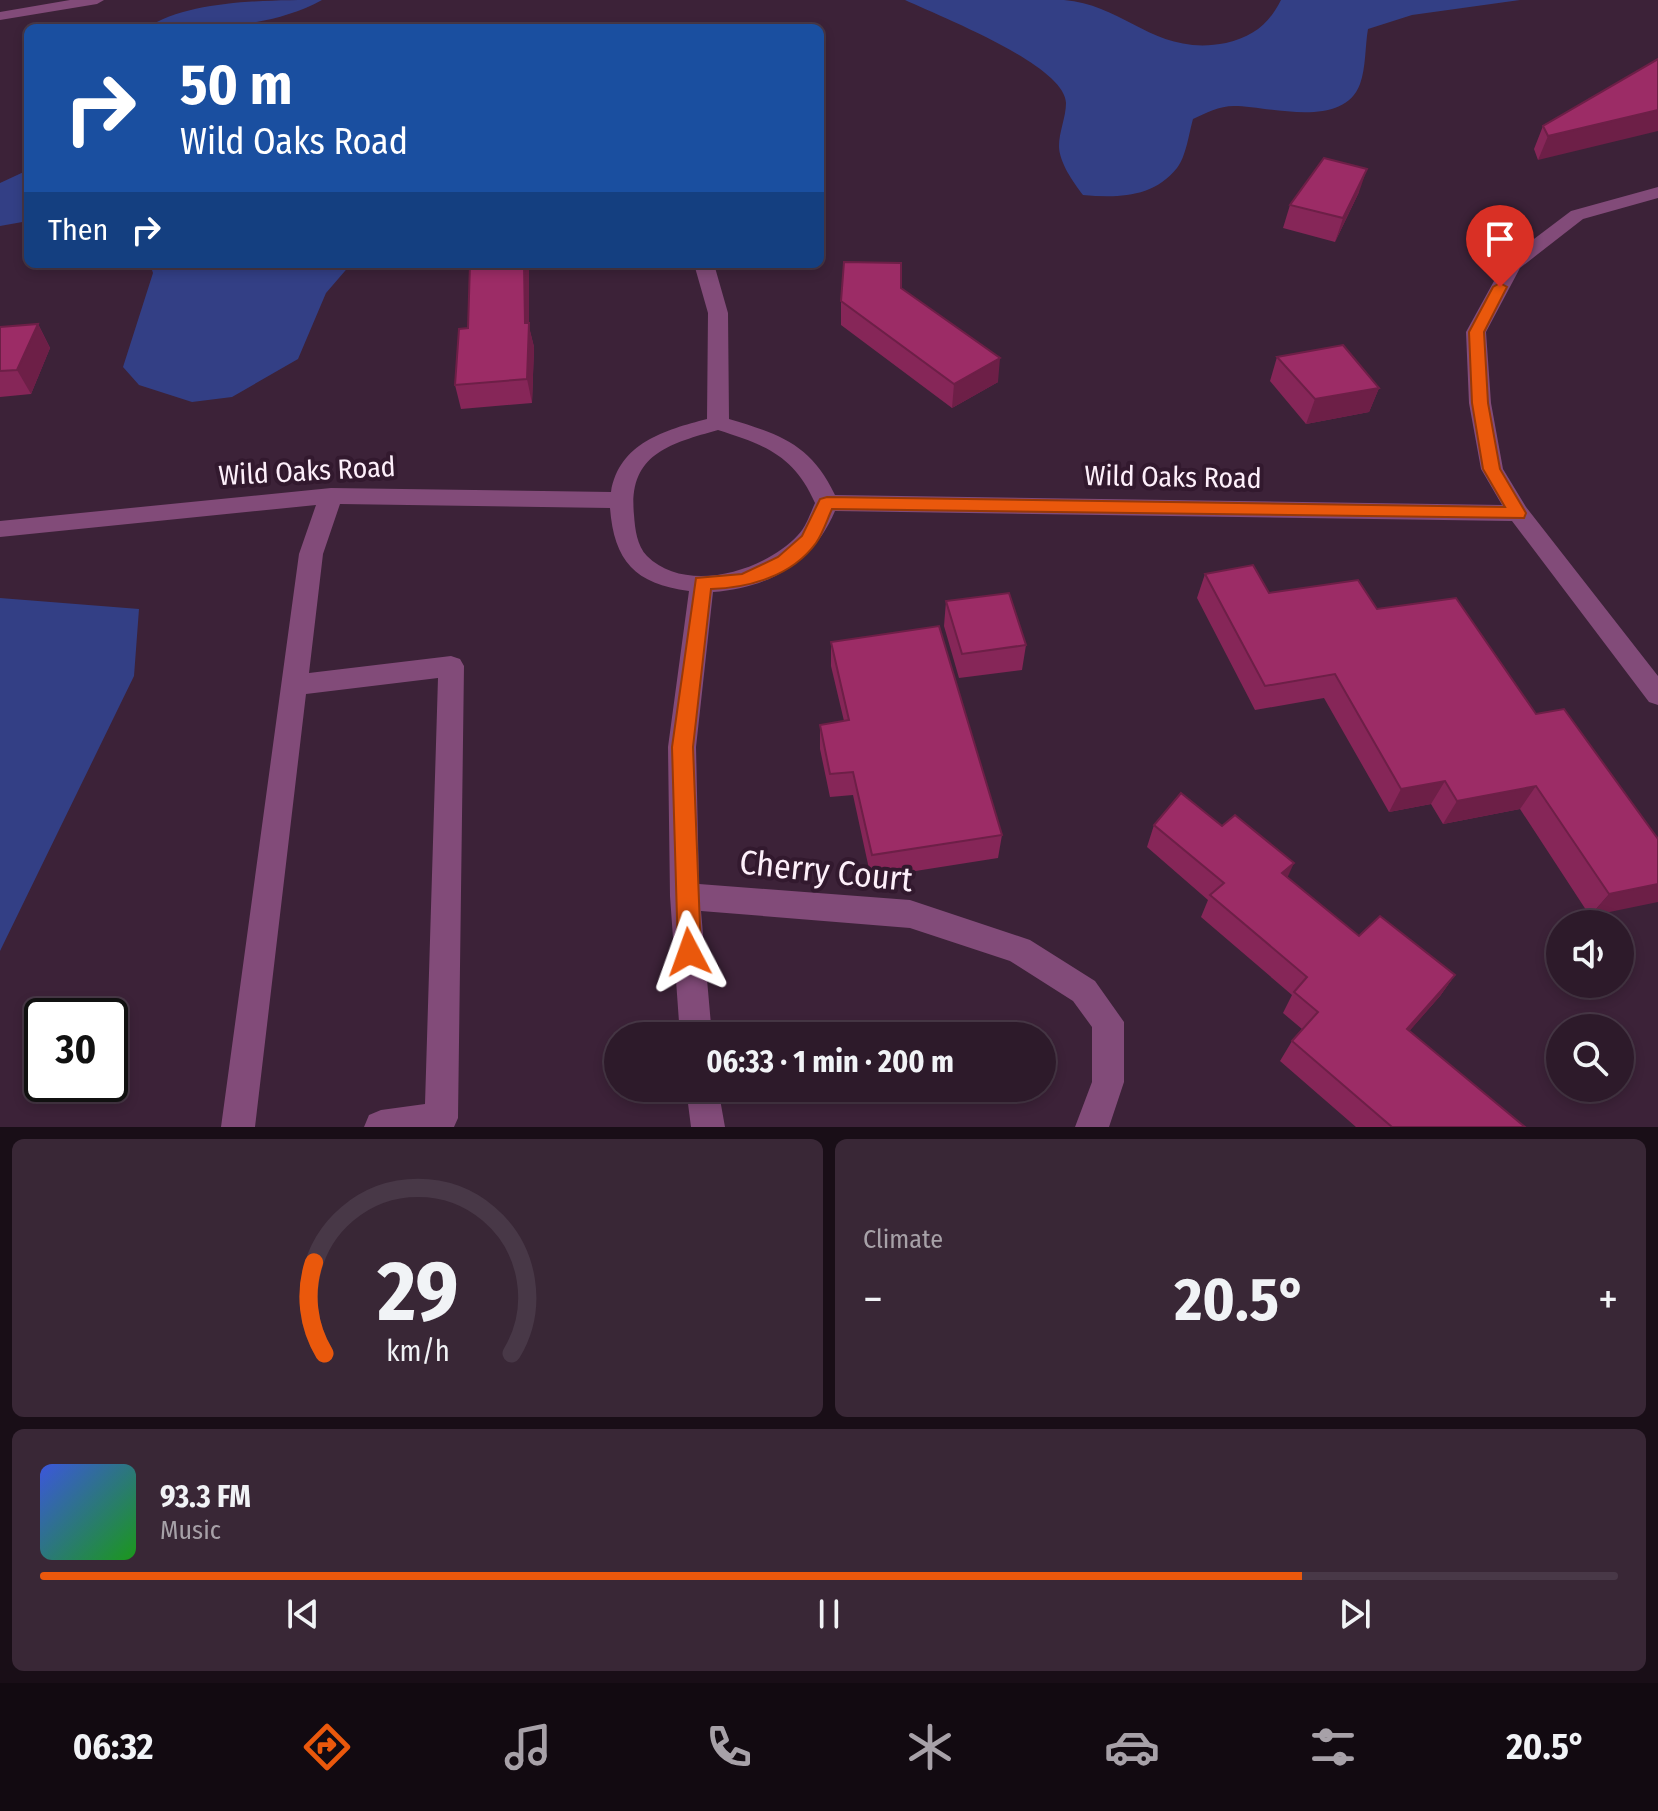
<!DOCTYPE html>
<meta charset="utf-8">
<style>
body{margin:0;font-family:"Fira Sans Condensed",sans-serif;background:#392736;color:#f1f3f6;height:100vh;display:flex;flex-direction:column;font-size:30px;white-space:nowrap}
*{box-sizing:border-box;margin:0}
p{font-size:26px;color:#a7a1a8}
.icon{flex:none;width:44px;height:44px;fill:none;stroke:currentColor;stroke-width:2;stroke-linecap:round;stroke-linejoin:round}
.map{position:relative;height:1127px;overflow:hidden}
.panel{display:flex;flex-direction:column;gap:12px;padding:12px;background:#190e17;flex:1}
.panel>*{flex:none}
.banner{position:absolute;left:24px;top:24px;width:800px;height:244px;border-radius:12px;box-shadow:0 4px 12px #0003,0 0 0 2px #483847;background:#1a4fa0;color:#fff;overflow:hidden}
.fabs{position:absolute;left:1546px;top:910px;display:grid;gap:16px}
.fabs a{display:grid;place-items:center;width:88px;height:88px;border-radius:50%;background:#2d1a2a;box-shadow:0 4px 12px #0003,0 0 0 2px #483847;font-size:40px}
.speed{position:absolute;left:24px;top:998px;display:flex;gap:16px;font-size:40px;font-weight:700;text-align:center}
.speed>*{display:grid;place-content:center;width:104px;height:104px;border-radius:50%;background:#2d1a2a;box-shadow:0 4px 12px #0003,0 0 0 2px #483847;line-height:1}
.speed .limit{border:4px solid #111;border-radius:12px;background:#fff;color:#111}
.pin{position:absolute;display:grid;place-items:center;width:68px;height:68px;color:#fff;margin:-82px -34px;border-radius:50% 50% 50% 0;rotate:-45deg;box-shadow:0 0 8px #0007}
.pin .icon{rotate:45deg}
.me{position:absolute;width:88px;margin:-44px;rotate:356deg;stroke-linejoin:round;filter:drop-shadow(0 0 6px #0008)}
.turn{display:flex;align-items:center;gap:28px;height:168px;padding:0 24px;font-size:36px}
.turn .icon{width:104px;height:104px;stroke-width:2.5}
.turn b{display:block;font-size:56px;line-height:68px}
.then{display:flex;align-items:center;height:76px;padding:0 24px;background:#0003;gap:16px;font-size:30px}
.big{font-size:60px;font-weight:700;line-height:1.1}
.panel .tile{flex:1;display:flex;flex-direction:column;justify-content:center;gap:12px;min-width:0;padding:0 28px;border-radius:12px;background:#392736}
.panel .dial{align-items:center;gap:0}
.dial svg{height:208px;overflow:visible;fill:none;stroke:#483847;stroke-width:7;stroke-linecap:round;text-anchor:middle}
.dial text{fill:#f1f3f6;stroke:none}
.song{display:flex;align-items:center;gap:24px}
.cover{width:96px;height:96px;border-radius:12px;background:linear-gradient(135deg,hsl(230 70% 55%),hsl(120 70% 35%))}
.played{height:8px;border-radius:4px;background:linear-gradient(90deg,#ea580c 80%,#483847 80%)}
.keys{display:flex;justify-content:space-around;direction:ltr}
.heat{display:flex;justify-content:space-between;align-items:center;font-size:44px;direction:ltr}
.panel .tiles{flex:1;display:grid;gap:12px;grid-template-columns:1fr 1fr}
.tile:last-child{grid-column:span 2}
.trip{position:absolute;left:604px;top:1022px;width:452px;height:80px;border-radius:40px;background:#2d1a2a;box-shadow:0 4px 12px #0003,0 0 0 2px #483847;font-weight:700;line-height:80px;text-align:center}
.tabs{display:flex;height:128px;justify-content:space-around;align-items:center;background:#120a11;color:#a7a1a8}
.tabs .icon{width:56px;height:56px}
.tabs .active{color:#ea580c}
.tabs b{font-size:36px;color:#f1f3f6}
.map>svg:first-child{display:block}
.green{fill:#333f85}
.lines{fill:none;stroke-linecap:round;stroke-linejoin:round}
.minor{fill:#824b79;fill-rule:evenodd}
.wall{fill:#862658}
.shaded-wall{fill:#6d1f47}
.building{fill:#9c2c66;stroke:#6d1f47;stroke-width:2}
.route{fill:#ea580c;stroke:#983908;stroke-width:2}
.labels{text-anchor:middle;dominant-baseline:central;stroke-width:8;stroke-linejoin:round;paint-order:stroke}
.street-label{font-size:28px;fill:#fdeffa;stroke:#32192e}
.near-street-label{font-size:34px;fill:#fdeffa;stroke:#32192e}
</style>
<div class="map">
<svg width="1658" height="1127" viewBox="0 0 1658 1127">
<rect width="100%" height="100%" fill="#3c2238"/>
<path class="green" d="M 322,0 C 269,29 206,28 147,28 C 188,0 269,0 322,0 Z
M 905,0 C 958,0 1012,0 1064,0 C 1126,5 1155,57 1226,43 C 1253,37 1269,24 1281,0 L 1520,0 L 1412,15 L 1368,29 C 1365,46 1366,68 1360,84 C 1343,130 1268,106 1234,106 C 1219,106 1206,113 1193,119 C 1189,133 1186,157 1177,168 C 1153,198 1117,198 1083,195 C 1073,182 1059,162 1059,146 C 1059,132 1066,117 1066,103 C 1065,65 939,16 905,0 Z
M 28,170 L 28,221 L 0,226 L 0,183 Z
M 150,264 L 351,264 L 326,293 L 298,359 L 232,397 L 192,402 L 139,385 L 123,367 L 153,273 Z
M 0,598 L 139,609 L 134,676 L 0,951 Z"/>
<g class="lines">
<path class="minor" d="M 70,0 L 104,0 L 97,4 L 0,20 L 0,12 Z
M 1658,187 L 1658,198 L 1583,219 L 1520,268 L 1486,332 L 1491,403 L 1503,469 L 1526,507 L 1658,676 L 1658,705 L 1649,702 L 1512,521 L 835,511 C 813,563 769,588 713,592 L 696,747 L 699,884 L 910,900 L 1030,940 L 1095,981 L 1124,1022 L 1124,1082 L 1109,1127 L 1075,1127 L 1092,1082 L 1092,1027 L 1073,1001 L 1010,961 L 910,928 L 701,911 L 712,1036 L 680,1036 L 670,896 L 668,747 L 689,591 C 635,584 614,561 610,508 L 340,504 L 323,554 L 309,673 L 451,656 L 460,659 L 464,666 L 458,1118 L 454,1127 L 364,1127 L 369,1115 L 381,1110 L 425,1104 L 438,678 L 306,694 L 255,1127 L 221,1127 L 299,554 L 316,505 L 0,537 L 0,521 L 331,488 L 611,492 C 619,443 665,430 707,419 L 708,313 L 694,264 L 714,264 L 728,313 L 729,419 C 779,434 811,444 835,495 L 1502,505 L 1481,469 L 1469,403 L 1466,332 L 1505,261 L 1571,211 ZM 718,430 C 765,445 794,455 815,503 C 810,514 806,527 798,535 C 765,571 686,595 647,556 C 637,546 635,529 634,515 C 628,455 668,444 718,430 Z
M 686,1088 L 718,1088 L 725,1127 L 691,1127 Z"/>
</g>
<path class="wall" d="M 1658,59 L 1538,160 L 1534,149 L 1543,126 Z
M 1359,192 L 1335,242 L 1283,228 L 1290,205 Z
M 901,288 L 998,382 L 952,408 L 841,325 L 841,301 Z
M 38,324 L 50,348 L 31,394 L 0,397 L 0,327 Z
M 529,327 L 534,347 L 532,403 L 461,409 L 455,385 Z
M 1277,357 L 1379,388 L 1369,412 L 1306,424 L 1270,381 Z
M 1205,574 L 1269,593 L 1377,609 L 1536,714 L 1658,839 L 1590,916 L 1520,809 L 1443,824 L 1431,804 L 1389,812 L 1324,698 L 1255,710 L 1197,598 Z
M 946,601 L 1026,645 L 1022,670 L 959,678 L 944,626 Z
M 831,642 L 1002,835 L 998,858 L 871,878 L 853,795 L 830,797 L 820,749 L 820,725 L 844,721 L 831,666 Z
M 1154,825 L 1287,878 L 1359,936 L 1455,975 L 1440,996 L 1409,1031 L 1525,1127 L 1356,1127 L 1280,1061 L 1292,1041 L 1302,1029 L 1283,1013 L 1292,995 L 1201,917 L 1208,900 L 1147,847 Z"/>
<path class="shaded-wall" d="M 1658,110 L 1658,131 L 1538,160 L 1548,136 Z
M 1367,169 L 1359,192 L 1335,242 L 1343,218 Z
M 524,264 L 529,264 L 529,327 L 534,347 L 532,403 L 527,379 L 525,323 Z
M 38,324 L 50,348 L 31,394 L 17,370 Z
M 1000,358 L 998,382 L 952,408 L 954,384 Z
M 1379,388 L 1369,412 L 1306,424 L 1315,399 Z
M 1445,781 L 1431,804 L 1389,812 L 1401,789 Z
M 1536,786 L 1520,809 L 1443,824 L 1457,801 Z
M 1294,863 L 1284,885 L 1282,873 Z
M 1658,884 L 1658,902 L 1590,916 L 1609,894 Z
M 1455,975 L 1440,996 L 1393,1050 L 1407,1029 Z"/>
<path class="building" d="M 1658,59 L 1658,110 L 1548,136 L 1543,126 Z
M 1324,158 L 1367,169 L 1343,218 L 1290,205 Z
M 844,262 L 901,263 L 901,288 L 1000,358 L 954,384 L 841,301 Z
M 470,264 L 524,264 L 525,323 L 529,323 L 527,379 L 455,385 L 459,329 L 468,328 Z
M 38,324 L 17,370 L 0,371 L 0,327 Z
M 1343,345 L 1379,388 L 1315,399 L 1277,357 Z
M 1253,565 L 1269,593 L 1358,580 L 1377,609 L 1456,598 L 1536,714 L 1564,709 L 1658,839 L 1658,884 L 1609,894 L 1536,786 L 1457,801 L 1445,781 L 1401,789 L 1335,674 L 1265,686 L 1205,574 Z
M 1009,593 L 1026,645 L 962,654 L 946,601 Z
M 939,626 L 1002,835 L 872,855 L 853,772 L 830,774 L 820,725 L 849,720 L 831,642 Z
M 1181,793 L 1222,826 L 1235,815 L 1294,863 L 1282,873 L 1359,936 L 1380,916 L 1455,975 L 1407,1029 L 1525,1127 L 1392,1127 L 1292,1041 L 1318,1012 L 1294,992 L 1307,977 L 1210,895 L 1224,883 L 1154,825 Z"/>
<path class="route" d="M 1500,283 L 1507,287 L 1484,332 L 1488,403 L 1500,469 L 1526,513 L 1524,518 L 832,509 C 827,520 823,533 816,543 C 792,576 749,588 711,589 L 693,747 L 701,952 L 698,960 L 689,963 L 681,960 L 678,952 L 672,747 L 696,578 L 742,574 L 778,557 L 802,536 L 820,499 L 827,497 L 1505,507 L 1483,469 L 1472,403 L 1469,332 L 1493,287 Z"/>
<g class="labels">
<g class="street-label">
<text transform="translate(307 471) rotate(-3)">Wild Oaks Road</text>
<text transform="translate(1173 477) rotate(1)">Wild Oaks Road</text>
</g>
<g class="near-street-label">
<text transform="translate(826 871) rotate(6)">Cherry Court</text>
</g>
</g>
</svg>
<div class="fabs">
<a><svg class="icon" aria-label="sound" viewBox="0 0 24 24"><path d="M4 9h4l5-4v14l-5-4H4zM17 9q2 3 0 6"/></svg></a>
<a><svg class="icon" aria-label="search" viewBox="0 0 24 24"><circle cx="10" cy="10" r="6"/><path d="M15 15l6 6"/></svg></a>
</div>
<div class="speed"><div class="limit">30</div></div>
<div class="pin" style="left:1500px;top:287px;background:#d93025"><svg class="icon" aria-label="arrive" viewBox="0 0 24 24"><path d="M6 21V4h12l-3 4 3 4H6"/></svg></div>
<svg class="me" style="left:689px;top:952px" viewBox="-20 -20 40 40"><path d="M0-17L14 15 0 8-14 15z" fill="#ea580c" stroke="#fff" stroke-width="4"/></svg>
<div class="trip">06:33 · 1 min · 200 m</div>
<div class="banner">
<div class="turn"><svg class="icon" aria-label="right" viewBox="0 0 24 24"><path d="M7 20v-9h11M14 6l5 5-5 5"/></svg><div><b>50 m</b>Wild Oaks Road</div></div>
<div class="then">Then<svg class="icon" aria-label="right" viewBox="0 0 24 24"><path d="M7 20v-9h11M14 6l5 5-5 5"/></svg></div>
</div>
</div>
<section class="panel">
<div class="tiles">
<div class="tile dial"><svg viewBox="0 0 100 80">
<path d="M14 69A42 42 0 1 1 86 69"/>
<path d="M14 69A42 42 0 0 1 10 34" stroke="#ea580c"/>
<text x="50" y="56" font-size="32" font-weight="700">29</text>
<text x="50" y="72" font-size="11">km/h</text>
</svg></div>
<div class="tile"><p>Climate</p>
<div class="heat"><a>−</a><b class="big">20.5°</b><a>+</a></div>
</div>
<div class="tile">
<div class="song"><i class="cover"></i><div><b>93.3 FM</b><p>Music</p></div></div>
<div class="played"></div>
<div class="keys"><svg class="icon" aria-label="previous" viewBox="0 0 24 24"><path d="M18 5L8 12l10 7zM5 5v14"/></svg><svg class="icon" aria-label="pause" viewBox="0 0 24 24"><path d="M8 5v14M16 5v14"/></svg><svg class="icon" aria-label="next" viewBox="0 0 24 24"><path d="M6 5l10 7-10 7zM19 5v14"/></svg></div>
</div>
</div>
</section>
<nav class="tabs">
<b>06:32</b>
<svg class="icon active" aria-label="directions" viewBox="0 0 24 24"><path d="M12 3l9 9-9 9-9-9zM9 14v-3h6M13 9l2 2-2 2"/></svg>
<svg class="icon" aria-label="music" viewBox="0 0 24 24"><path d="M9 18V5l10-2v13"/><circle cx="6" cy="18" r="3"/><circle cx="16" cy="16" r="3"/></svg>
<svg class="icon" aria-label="phone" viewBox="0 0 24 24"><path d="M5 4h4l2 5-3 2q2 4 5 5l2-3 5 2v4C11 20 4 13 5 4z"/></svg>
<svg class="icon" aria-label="climate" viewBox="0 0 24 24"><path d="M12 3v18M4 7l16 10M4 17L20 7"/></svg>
<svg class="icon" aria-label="car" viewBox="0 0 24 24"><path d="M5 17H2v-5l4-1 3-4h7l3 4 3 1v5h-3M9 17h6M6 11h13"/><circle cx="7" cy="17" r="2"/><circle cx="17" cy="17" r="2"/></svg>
<svg class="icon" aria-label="filters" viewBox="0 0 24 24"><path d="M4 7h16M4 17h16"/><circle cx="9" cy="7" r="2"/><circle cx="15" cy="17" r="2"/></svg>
<b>20.5°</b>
</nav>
